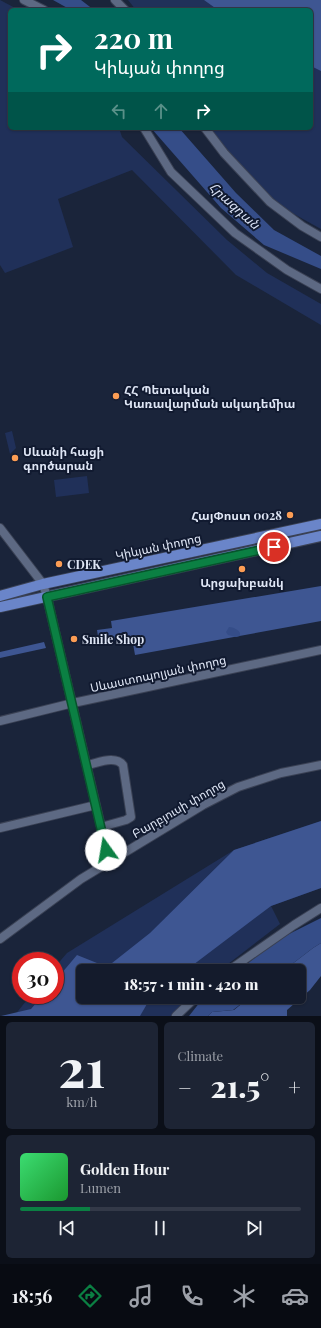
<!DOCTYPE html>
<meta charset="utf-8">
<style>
body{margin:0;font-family:"Playfair Display","Noto Sans Armenian",serif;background:#1d2434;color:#f1f3f6;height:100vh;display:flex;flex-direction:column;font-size:15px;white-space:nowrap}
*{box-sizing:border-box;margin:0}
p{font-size:13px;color:#9da1a9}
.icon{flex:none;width:22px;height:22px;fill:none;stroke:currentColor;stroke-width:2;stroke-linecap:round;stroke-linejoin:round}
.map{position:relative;height:1016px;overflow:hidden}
.drawer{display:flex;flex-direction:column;gap:6px;padding:6px;background:#0b0f18;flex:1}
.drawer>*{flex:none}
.guide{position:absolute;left:8px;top:8px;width:305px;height:122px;border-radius:6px;box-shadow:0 1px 3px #0004,0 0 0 1px #333948;background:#00695c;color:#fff;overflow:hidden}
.speed{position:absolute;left:12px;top:952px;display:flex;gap:8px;font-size:20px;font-weight:700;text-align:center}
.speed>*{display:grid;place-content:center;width:52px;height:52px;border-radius:50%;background:#141b2c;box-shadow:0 1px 3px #0004,0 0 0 1px #333948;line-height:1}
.speed .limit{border:6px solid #d22;background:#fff;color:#111}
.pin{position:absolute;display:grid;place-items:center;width:34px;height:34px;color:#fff;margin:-17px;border:2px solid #fff;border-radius:50%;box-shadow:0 1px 4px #0007}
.me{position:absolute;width:44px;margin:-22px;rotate:347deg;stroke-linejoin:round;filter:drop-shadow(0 0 3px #0008)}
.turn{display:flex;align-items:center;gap:14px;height:84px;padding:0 20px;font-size:18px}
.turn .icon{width:52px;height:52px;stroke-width:2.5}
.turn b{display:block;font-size:28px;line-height:34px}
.lanes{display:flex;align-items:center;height:38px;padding:0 20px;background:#0003;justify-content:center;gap:20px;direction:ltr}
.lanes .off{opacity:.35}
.big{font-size:30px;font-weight:800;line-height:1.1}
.drawer .tile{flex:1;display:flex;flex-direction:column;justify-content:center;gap:6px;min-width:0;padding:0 14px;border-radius:6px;background:#1d2434}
.drawer .dial{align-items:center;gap:0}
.dial b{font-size:52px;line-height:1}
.song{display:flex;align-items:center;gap:12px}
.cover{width:48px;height:48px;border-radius:6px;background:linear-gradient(135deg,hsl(140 70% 55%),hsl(130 70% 35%))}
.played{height:4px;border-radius:2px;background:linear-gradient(90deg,#0b8043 25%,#333948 25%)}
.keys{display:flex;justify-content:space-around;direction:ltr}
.heat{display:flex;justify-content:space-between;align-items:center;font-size:22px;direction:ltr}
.drawer .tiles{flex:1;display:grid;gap:6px;grid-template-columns:1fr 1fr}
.tile:last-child{grid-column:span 2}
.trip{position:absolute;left:76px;top:964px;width:230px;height:40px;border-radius:6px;background:#141b2c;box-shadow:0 1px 3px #0004,0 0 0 1px #333948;font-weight:800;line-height:40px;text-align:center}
.dock{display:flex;height:64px;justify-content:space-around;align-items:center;background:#080b12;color:#9da1a9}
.dock .icon{width:28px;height:28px}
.dock .selected{color:#0b8043}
.dock b{font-size:18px;color:#f1f3f6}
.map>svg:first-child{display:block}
.green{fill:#203059}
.forest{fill:#3e5692}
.water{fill:#354d88}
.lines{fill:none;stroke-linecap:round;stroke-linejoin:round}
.minor-casing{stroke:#3a4154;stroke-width:10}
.major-casing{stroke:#3a4154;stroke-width:12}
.minor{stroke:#5d6983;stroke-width:8}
.major{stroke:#6a85c9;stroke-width:10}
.route-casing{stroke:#07532c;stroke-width:10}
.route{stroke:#0b8043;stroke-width:7}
.poi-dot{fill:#fc9d54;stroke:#111a30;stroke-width:1.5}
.labels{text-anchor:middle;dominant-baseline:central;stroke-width:4;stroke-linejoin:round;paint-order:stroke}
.poi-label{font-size:12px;font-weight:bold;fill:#e0e7f6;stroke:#111a30;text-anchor:start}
.street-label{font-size:12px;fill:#e0e7f6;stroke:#111a30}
.water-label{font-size:13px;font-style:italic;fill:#dae2f5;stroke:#111a30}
</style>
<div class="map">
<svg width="321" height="1016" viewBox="0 0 321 1016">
<rect width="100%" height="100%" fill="#1a243a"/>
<path class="green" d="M 0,0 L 19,10 L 10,10 L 10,128 L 119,128 L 122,137 L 227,240 L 267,273 L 321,304 L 321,325 L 236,275 L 132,170 L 58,199 L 73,247 L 5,273 L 0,265 Z
M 128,0 L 321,0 L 321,229 L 276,204 L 226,149 L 211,128 L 311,128 L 311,10 L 136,10 Z
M 12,431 L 16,448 L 10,454 L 5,433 Z
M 87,476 L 89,493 L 56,497 L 54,480 Z
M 321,821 L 321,888 L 271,906 L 280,924 L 219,971 L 83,971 L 83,997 L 189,997 L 171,1016 L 14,1016 L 31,995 L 55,995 L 55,967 L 67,953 L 234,850 Z"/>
<path class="forest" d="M 204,0 L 321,0 L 321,71 L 311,66 L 311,10 L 218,10 Z
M 321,586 L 321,621 L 135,655 L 132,638 L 99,643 L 97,630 L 112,628 L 111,621 Z
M 44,642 L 46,648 L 0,658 L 0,652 Z
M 321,821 L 321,888 L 271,906 L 185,971 L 83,971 L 83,997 L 151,997 L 140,1016 L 1,1016 L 31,1009 L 43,995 L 55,995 L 55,981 L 77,955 L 107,967 L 150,933 L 234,850 Z
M 321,943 L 321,976 L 310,990 L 287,1010 L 287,1016 L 208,1016 L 212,1012 L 234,1010 L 250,997 L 299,997 L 299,971 L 283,971 L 313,948 Z"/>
<path class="water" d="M 53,0 L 81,0 L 94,10 L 71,10 Z
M 151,128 L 179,128 L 236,193 L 274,230 L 321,256 L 321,269 L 264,245 L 221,208 Z
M 229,627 C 233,627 239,630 240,633 L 240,636 L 236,637 L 228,635 L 226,632 Z
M 321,918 L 321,943 L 313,948 L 283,971 L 238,971 L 279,939 Z
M 204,997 L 250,997 L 233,1010 L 212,1012 L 208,1016 L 189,1016 Z"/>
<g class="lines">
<g class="minor-casing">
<path id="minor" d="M 24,0 L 44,10
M 115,0 L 125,10
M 144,128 L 171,172 L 235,233 L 287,270 L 321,289
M 205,128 L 224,153 L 270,202 L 302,226 L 321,237
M 0,528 L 43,584 L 47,597 L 109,861
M 0,721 L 73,703 L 321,650
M 87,765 C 98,763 115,755 123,765 L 131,817 L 126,820 L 101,827
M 0,828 L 96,805
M 0,939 L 81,879 L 203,805 L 238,787 L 281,773 L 321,765
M 228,971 L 294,925 L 321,908
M 176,1016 L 196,997"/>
</g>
<g class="major-casing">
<path id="major" d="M 0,596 L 43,584 L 321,524
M 0,607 L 321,536"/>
</g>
<use href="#minor" class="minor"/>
<use href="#major" class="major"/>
</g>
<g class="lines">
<g class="route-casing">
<path id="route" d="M 106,850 L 47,597 L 274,547"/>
</g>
<use href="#route" class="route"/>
</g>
<g class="poi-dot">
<circle cx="116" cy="396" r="4"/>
<circle cx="15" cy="458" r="4"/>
<circle cx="290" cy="515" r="4"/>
<circle cx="59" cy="564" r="4"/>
<circle cx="242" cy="569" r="4"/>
<circle cx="74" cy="639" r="4"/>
</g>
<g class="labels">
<g class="poi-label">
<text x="124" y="389">ՀՀ Պետական<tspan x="124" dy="14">Կառավարման ակադեմիա</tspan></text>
<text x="23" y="451">Սևանի հացի<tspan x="23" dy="14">գործարան</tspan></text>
<text x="282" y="515" text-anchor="end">ՀայՓոստ 0028</text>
<text x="67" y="564">CDEK</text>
<text x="242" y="582" text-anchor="middle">Արցախբանկ</text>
<text x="82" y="639">Smile Shop</text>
</g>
<g class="street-label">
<text transform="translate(158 546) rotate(-12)">Կիևյան փողոց</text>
<text transform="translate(158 673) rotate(-12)">Սևաստոպոլյան փողոց</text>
<text transform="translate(178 808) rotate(-30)">Բարբյուսի փողոց</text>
</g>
<g class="water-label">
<text transform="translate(235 205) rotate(42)">Հրազդան</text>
</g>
</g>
</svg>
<div class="speed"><div class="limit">30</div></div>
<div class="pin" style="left:274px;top:547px;background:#d93025"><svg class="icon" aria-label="arrive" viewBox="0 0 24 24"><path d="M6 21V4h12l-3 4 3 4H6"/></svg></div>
<svg class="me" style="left:106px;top:850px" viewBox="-20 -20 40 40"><circle r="19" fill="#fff"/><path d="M0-13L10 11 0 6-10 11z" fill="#0b8043"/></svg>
<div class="trip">18:57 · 1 min · 420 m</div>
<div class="guide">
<div class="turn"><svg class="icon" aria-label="right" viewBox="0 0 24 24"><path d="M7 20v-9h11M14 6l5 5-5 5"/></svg><div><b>220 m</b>Կիևյան փողոց</div></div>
<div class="lanes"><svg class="icon off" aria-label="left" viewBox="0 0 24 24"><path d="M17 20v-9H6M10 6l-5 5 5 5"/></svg><svg class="icon off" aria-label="ahead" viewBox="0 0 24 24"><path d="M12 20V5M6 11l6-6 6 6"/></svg><svg class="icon" aria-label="right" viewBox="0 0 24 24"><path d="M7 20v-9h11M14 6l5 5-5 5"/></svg></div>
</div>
</div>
<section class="drawer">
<div class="tiles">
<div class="tile dial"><b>21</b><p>km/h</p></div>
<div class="tile"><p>Climate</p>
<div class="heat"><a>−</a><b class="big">21.5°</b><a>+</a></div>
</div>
<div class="tile">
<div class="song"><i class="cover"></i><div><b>Golden Hour</b><p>Lumen</p></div></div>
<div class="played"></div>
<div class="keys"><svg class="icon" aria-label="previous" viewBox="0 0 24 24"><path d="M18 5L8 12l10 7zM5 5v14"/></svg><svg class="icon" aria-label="pause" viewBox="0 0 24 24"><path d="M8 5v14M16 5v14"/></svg><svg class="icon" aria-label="next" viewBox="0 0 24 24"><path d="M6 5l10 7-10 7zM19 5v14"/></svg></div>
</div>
</div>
</section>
<nav class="dock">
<b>18:56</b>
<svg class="icon selected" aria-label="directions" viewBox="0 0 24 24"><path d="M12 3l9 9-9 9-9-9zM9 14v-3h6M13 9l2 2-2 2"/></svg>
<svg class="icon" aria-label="music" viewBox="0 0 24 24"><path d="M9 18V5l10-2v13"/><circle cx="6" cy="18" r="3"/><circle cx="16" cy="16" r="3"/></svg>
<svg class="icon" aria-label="phone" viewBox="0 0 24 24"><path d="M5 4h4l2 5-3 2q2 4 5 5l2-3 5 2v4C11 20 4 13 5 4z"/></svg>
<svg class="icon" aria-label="climate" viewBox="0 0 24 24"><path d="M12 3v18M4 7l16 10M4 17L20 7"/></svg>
<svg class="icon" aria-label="car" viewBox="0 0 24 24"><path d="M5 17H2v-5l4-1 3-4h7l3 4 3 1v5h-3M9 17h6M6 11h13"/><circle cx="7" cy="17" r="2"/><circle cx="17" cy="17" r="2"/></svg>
</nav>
